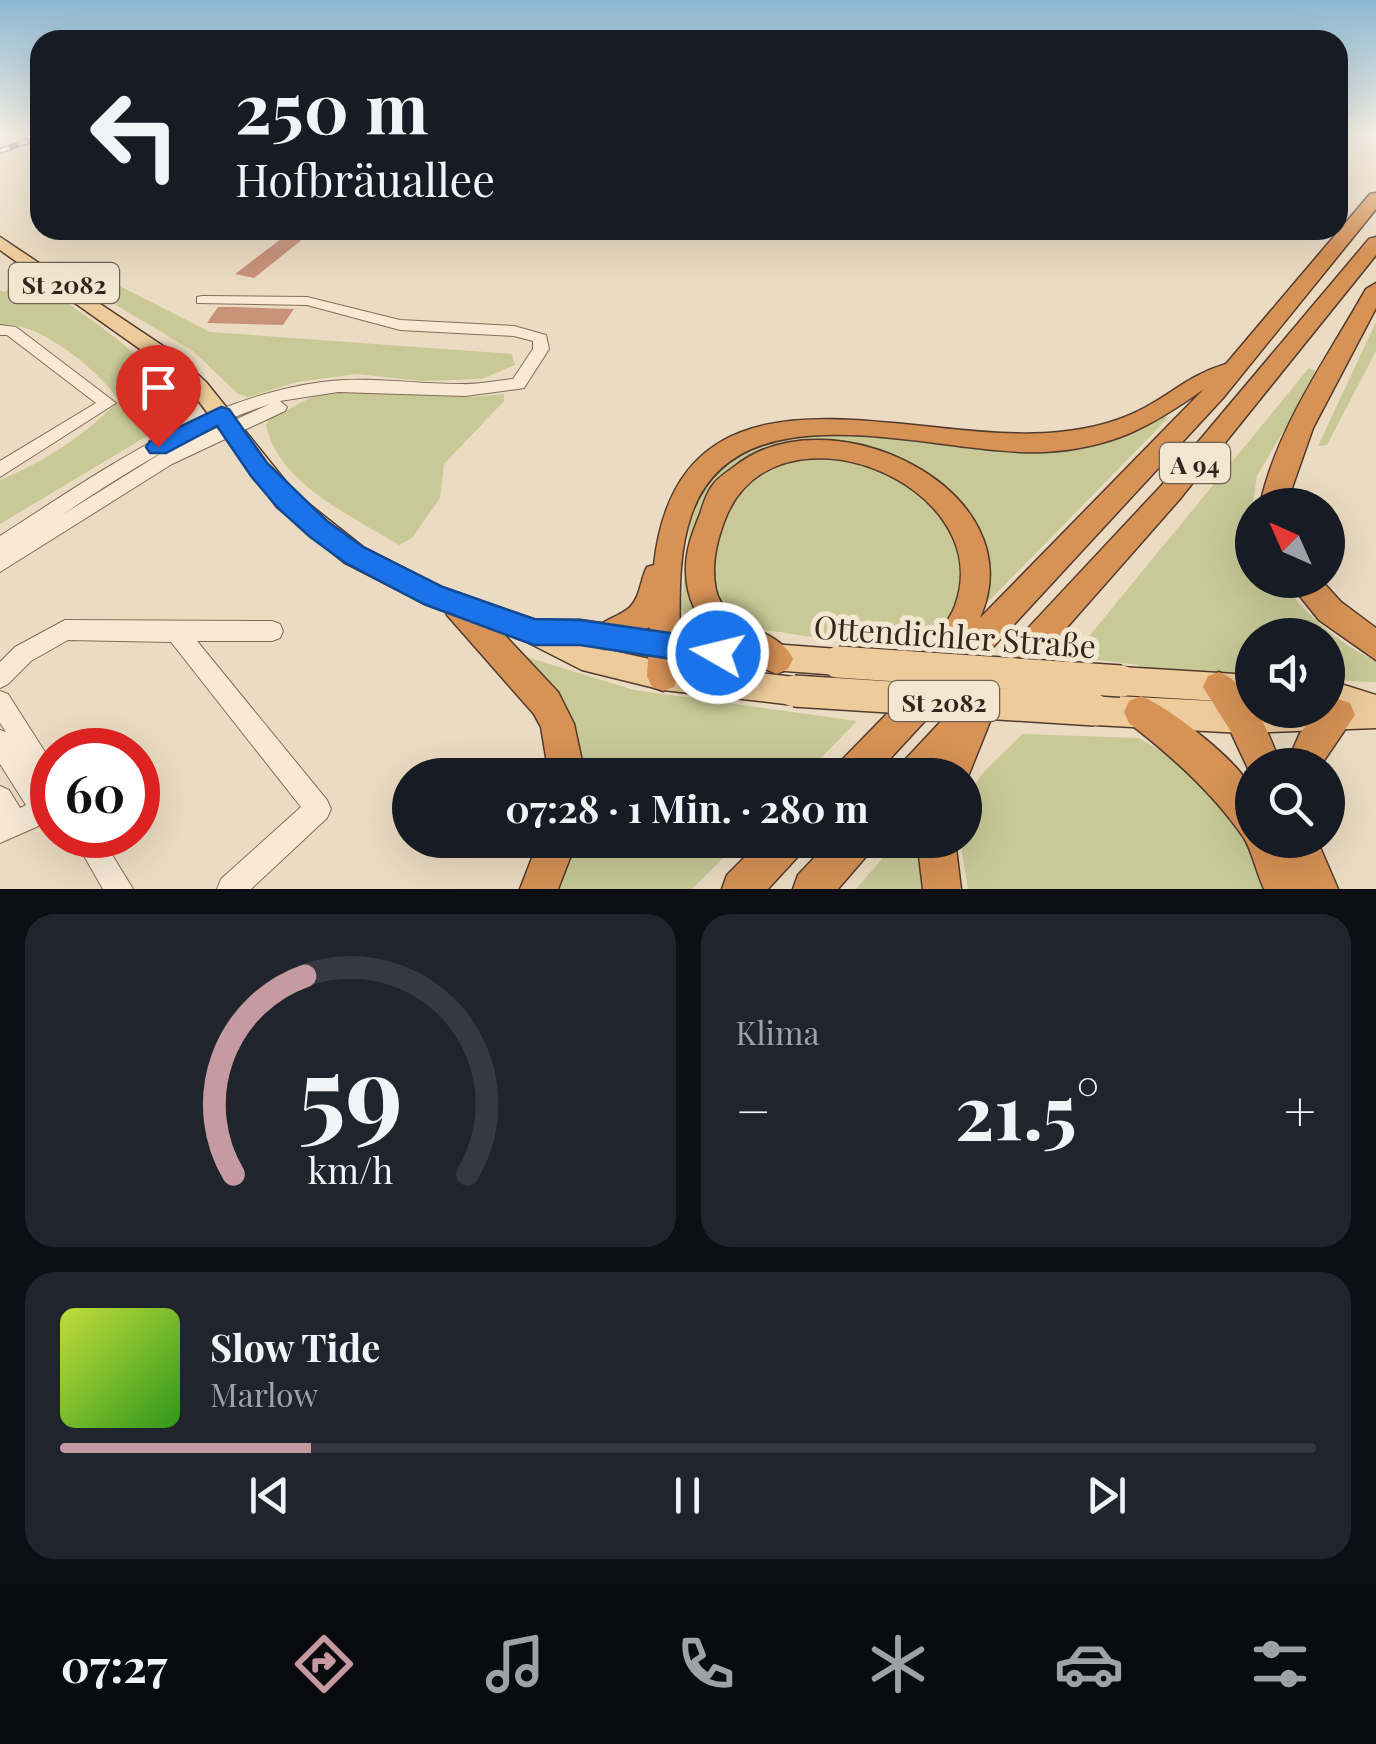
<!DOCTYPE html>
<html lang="de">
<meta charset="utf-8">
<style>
body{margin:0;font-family:"Playfair Display",serif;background:#20242c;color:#f1f3f6;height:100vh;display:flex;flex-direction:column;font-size:38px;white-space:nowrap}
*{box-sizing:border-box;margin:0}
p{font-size:32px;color:#9ea1a6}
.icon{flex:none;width:55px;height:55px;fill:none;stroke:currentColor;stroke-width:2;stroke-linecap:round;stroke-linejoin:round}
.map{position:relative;height:889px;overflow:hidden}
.sheet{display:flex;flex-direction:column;gap:25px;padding:25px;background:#0d0f14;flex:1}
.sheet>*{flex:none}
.hud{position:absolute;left:30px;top:30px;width:1318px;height:210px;border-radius:30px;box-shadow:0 10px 40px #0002;background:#171b24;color:#f1f3f6;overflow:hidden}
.needle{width:65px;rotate:315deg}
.buttons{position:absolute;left:1235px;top:488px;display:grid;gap:20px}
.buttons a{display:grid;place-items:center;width:110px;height:110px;border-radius:50%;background:#171b24;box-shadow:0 10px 40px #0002;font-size:50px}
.speed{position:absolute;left:30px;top:728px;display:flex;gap:20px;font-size:50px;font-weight:700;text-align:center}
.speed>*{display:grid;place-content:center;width:130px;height:130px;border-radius:50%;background:#171b24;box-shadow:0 10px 40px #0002;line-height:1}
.speed .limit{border:15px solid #d22;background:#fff;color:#111}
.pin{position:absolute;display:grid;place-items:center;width:85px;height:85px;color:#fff;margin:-102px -42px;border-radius:50% 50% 50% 0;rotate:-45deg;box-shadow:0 0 10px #0007}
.pin .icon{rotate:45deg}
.me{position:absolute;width:110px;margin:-55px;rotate:278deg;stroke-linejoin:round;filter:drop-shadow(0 0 8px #0008)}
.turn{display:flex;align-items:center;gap:35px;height:210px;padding:0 40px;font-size:45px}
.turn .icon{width:130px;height:130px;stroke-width:2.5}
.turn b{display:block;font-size:70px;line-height:85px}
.big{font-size:75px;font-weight:700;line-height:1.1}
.sheet .card{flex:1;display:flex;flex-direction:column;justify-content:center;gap:15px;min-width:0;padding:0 35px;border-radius:30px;background:#20242c}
.sheet .dial{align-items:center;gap:0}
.dial svg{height:260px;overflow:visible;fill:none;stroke:#363941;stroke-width:7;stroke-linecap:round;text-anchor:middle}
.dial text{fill:#f1f3f6;stroke:none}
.song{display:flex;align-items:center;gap:30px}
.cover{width:120px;height:120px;border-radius:15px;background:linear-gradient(135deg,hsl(70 70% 55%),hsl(110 70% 35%))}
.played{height:10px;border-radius:5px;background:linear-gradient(90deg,#c59aa0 20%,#363941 20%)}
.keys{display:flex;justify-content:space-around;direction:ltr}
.heat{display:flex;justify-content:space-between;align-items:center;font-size:55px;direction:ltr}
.sheet .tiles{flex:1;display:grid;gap:25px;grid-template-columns:1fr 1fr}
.card:last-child{grid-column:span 2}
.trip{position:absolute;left:392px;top:758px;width:590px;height:100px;border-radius:50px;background:#171b24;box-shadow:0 10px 40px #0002;font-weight:700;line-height:100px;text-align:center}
.tabs{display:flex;height:160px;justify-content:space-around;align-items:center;background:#090b0e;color:#9ea1a6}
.tabs .icon{width:70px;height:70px}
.tabs .active{color:#c59aa0}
.tabs b{font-size:45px;color:#f1f3f6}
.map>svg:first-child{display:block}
.green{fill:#c8c996}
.building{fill:#c89279}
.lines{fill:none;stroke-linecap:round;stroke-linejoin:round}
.minor-casing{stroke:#846c5a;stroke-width:2}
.major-casing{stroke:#523b2e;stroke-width:3}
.highway-casing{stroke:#523b2e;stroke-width:3}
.minor{fill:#f7e9d4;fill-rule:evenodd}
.major{fill:#edcb9b;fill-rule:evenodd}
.highway{fill:#d79256;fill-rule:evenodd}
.rail-casing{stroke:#35261d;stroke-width:6}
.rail{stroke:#f3e6d1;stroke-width:4;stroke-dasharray:10;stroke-linecap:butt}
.major-bridge-casing{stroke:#523b2e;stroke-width:34;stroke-linecap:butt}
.major-bridge{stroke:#edcb9b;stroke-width:31}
.route{fill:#1a73e8;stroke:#114b97;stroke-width:2.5}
.labels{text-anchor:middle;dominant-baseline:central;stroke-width:10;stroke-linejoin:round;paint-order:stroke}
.shield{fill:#f3e6d1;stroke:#6e6053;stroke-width:2.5}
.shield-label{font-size:25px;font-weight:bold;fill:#35261d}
.near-street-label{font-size:32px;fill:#35261d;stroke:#f3e6d1}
</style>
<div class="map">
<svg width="1376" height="889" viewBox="0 0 1376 889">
<rect width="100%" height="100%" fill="#ebdbc2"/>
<path class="green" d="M 72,262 L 210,332 L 512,354 L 515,365 L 482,379 L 423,381 L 356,374 L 297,382 L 248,397 L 238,394 L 193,351 L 54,268 Z
M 24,280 C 64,294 149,361 176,393 L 170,397 L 155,382 L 146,381 L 151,415 L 147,436 L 0,524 L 0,480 C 40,464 90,433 118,400 C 100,370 35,319 0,325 L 0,290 L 4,292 Z
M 1376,322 L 1376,351 L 1327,445 L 1318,446 Z
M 1309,368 L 1318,372 L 1257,476 L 1251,514 L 1252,580 L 1282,580 C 1303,614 1340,644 1376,661 L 1376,682 L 1328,680 L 1328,635 L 1252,635 L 1252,676 L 1141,670 L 1139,665 L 1072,657 Z
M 361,389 L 471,397 L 504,394 L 504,401 L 444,464 L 440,498 L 412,538 L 399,545 C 351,515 279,485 266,425 L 269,419 L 316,395 Z
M 1164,416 L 1168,418 L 987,603 C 987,570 975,529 956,501 C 916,438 771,416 721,477 C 706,495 697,555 690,580 L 742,642 L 703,637 L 681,609 L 690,523 L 699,497 L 711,477 L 745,451 L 801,433 L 1121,435 Z
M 792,452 L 869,458 L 951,517 L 967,590 L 931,647 L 854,648 L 825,639 L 752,628 L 732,619 L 714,598 L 708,580 L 727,493 Z
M 517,654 L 634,690 L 857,721 L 804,775 L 581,775 Z
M 1022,734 L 1139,738 L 1194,770 L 1235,815 L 1264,889 L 968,889 L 960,840 L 965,840 C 965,778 981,777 1022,734 Z
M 574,840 L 741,840 L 692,889 L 558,889 Z
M 898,840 L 917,840 L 922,889 L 856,889 Z"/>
<path class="building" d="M 290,232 L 308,235 L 254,278 L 235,274 Z
M 218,307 L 235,307 L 294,309 L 283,325 L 207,323 Z"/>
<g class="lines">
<g class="minor-casing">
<path id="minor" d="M 202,296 L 307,297 L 400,320 L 514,326 L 546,335 L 549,349 L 524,388 L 518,389 L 465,396 L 338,392 L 280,401 L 287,407 L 285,411 L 172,464 L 0,572 L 0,536 C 100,472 201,398 322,382 C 368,376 414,384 460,384 C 478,385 495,381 513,379 L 533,349 L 533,341 L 514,336 L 400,330 L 307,305 L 197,303 L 197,297 ZM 270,404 L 160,454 L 62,515 C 128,471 194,429 270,404 Z
M 0,325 L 16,327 L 116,403 L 0,477 L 0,461 L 96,403 L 7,335 L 0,335 Z
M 65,620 L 272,621 L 280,624 L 283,631 L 280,638 L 272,641 L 197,641 L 327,800 L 331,809 L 327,818 L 251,889 L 217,889 L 221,879 L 301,807 L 171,642 L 68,640 L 31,661 L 8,684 L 0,688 L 0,662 L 15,647 Z
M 0,691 L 8,694 L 52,763 L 52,820 L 0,843 L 0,786 L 9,790 L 20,808 L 26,805 L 0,764 L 0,730 L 6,732 L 0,723 Z
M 72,835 L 100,835 L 133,889 L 103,889 Z"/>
</g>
<g class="major-casing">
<path id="major" d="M 0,237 L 178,356 L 206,382 L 295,493 L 363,547 L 443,588 L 536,620 L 580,620 L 718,640 L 838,649 L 848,653 L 852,662 L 848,671 L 838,675 L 718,666 L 595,647 L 663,662 L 794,677 L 804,681 L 809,691 L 804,701 L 794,705 L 663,690 L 582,670 L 525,641 L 425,604 L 345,563 L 277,507 L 192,392 L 164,366 L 0,250 Z
M 1121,667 L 1252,675 L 1252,710 L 1328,710 L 1328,680 L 1376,695 L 1376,728 L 1242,733 L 1095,725 L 1084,720 L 1080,710 L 1084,700 L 1095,695 L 1252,703 L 1121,695 L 1111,691 L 1106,681 L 1111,671 Z"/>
</g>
<g class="highway-casing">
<path id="highway" d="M 1376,193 L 1376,209 L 1223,398 L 875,775 L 833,775 L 839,763 L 911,689 L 903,677 L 908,666 C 923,648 946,629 955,606 C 1000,483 772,391 724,522 C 716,544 711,566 716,590 C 725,629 779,627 793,659 L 788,669 L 777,674 C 732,656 687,625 686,573 C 685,551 692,534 700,514 C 703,505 706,494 712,486 C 717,478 727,472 735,466 C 829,391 1037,489 980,618 L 1204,389 C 1150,427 1113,448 1044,452 C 939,457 737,380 691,516 C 674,565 682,625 679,676 L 674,687 L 663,691 L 652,687 L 647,676 L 650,627 L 605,651 L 594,647 L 590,637 C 597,620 617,619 630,607 C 641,596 640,580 647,567 L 654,565 C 679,338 915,448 1059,432 C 1089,429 1119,422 1146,407 C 1177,390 1190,375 1226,364 L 1370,194 Z
M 1376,237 L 1376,255 L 1179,500 L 995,709 L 965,784 L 965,775 L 896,775 L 902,763 L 1161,486 L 1369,239 Z
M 1376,283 L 1376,308 L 1313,428 L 1286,505 L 1260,505 C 1277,427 1327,358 1366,289 Z
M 1287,580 L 1321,580 L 1341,602 L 1376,628 L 1376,660 L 1319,620 Z
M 458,593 L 469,597 L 558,692 L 574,724 L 585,775 L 549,775 L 541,727 L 534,714 L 447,615 L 443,606 L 447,597 Z
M 1219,672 C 1252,685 1268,733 1281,765 L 1252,765 L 1252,777 L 1230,730 L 1203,687 L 1208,676 Z
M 1141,696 C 1167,706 1246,765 1252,793 C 1256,807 1252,826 1252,840 L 1317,840 L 1338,889 L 1264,889 C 1257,874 1252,851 1244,838 C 1214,794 1173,757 1129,723 L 1124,712 L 1129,701 Z
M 1338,699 L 1350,703 L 1355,715 L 1321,765 L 1286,765 L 1300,733 L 1320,710 L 1328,710 L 1328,703 Z
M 539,840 L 577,840 L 558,889 L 520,889 Z
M 762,840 L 807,840 L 801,853 L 768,889 L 722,889 L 727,875 Z
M 831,840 L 875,840 L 869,853 L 838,889 L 793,889 L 798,875 Z
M 917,840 L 955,840 L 961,889 L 923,889 Z"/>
</g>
<use href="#minor" class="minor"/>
<use href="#major" class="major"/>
<use href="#highway" class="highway"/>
<g class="rail-casing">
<path id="rail" d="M 0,151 L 40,137"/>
</g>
<use href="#rail" class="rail"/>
<g class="major-bridge-casing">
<path id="major-bridge" d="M 838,662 L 1121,681
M 794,691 L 1095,710"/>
</g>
<use href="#major-bridge" class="major-bridge"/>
</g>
<linearGradient id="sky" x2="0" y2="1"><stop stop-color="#8db8d3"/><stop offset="0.52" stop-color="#f6efe4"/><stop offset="1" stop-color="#f6efe4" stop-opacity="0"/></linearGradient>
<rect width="1376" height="256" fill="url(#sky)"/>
<path class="route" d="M 221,407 L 229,409 L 267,463 L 327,521 L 363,547 L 443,587 L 534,619 L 580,620 L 718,640 L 728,644 L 732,653 L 728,662 L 718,666 L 580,645 L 534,645 L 424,604 L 344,562 L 309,536 L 277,507 L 251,476 L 217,426 L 166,453 L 150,453 L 146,447 L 150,441 Z"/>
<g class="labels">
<g class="shield">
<rect x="9" y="263" width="110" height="40" rx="8"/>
<rect x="1160" y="443" width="70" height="40" rx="8"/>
<rect x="889" y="681" width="110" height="40" rx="8"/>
</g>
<g class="shield-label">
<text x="64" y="283">St 2082</text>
<text x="1195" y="463">A 94</text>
<text x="944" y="701">St 2082</text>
</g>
<g class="near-street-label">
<text transform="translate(955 635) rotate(4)">Ottendichler Straße</text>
</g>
</g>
</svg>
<div class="buttons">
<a><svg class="needle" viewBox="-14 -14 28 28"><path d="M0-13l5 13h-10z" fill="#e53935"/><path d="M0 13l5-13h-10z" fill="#9ea1a6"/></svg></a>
<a><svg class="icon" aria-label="sound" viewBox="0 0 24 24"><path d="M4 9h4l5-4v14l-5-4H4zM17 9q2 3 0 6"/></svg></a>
<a><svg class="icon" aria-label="search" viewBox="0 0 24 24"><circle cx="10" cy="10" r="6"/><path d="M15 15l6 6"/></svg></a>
</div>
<div class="speed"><div class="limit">60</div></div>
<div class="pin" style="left:158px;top:447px;background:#d93025"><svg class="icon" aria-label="arrive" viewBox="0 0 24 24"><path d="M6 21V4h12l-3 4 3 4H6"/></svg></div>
<svg class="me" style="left:718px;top:653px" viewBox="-20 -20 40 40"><circle r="17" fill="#1a73e8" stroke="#fff" stroke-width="3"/><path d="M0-11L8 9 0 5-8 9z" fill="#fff"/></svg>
<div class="trip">07:28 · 1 Min. · 280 m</div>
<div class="hud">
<div class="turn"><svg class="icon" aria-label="left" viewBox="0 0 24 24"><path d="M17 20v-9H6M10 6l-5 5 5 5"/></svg><div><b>250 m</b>Hofbräuallee</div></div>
</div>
</div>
<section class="sheet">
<div class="tiles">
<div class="card dial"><svg viewBox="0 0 100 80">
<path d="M14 69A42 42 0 1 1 86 69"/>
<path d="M14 69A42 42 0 0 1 36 8" stroke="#c59aa0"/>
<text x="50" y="56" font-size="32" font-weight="700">59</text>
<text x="50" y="72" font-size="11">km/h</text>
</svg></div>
<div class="card"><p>Klima</p>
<div class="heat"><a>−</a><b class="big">21.5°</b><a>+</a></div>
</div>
<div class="card">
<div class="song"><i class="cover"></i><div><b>Slow Tide</b><p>Marlow</p></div></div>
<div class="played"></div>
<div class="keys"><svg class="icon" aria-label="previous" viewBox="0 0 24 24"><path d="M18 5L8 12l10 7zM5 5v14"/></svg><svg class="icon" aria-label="pause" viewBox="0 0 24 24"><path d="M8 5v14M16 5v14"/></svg><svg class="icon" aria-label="next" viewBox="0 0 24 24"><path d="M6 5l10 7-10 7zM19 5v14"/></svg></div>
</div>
</div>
</section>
<nav class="tabs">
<b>07:27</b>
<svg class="icon active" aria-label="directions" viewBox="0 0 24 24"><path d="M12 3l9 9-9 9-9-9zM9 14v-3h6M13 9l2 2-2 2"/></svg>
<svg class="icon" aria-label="music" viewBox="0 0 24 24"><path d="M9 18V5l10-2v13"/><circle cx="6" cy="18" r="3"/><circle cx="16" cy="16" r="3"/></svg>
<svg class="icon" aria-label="phone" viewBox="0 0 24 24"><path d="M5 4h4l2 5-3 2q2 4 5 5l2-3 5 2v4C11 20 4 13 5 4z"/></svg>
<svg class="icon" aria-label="climate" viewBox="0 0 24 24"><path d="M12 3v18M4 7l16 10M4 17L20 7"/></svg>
<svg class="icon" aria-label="car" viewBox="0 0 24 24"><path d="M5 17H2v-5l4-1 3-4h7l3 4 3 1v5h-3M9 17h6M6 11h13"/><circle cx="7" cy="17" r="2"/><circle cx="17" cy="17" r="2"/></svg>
<svg class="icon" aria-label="filters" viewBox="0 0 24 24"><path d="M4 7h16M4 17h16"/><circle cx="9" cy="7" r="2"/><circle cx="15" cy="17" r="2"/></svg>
</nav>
